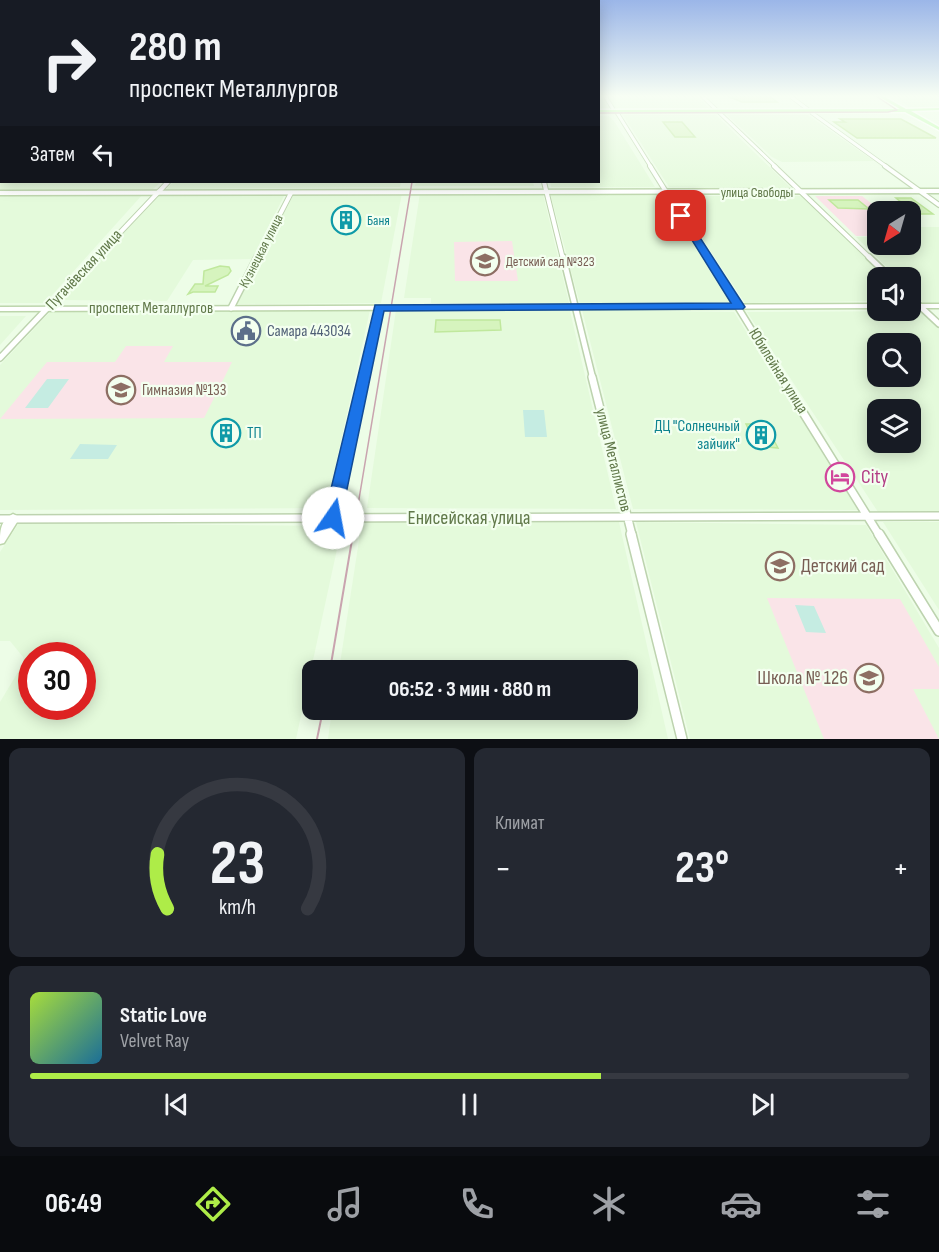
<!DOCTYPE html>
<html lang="ru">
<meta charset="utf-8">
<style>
body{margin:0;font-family:"Sofia Sans Condensed",sans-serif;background:#242831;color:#f1f3f6;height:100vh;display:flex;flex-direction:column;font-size:22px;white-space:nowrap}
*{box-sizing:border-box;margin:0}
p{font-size:20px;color:#9ea1a6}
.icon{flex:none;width:33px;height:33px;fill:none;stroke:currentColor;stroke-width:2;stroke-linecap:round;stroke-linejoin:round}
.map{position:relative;height:739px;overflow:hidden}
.side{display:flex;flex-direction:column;gap:9px;padding:9px;background:#0d0f14;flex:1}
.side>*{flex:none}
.banner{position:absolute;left:0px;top:0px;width:600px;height:183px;box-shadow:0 3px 15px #0003;background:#171b24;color:#f1f3f6;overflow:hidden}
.needle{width:39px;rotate:217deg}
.tools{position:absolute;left:867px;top:201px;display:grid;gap:12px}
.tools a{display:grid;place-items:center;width:54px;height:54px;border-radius:12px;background:#171b24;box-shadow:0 3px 15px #0003;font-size:30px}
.speed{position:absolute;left:18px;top:642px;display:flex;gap:12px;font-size:30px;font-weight:700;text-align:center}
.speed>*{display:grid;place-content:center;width:78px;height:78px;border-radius:50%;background:#171b24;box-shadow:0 3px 15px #0003;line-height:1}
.speed .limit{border:9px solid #d22;background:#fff;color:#111}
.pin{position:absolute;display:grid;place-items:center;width:51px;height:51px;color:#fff;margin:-26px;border-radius:12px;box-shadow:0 3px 9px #0006}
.me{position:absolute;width:66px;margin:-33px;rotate:12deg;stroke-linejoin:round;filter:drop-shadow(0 0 4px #0008)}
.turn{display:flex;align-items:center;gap:21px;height:126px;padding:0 30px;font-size:27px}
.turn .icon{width:78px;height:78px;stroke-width:2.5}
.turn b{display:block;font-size:42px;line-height:51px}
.then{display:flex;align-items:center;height:57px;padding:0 30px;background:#0003;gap:12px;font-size:22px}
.big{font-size:45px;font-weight:700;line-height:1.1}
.side .card{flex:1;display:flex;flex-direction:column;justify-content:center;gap:9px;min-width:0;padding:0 21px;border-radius:12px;background:#242831}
.side .dial{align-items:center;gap:0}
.dial svg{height:156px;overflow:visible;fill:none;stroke:#363941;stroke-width:7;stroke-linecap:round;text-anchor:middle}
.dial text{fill:#f1f3f6;stroke:none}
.song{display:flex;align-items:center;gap:18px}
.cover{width:72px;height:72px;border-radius:9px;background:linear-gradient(135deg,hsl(80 70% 55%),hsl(200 70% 35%))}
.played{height:6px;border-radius:3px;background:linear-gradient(90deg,#aeec48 65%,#363941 65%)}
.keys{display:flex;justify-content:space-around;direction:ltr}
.heat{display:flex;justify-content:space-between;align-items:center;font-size:33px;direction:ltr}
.side .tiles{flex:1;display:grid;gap:9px;grid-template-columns:1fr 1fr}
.card:last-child{grid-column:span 2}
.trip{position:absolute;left:302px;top:660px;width:336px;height:60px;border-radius:12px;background:#171b24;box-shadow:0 3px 15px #0003;font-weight:700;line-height:60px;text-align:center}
.dock{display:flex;height:96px;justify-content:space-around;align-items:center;background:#090b0e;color:#9ea1a6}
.dock .icon{width:42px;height:42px}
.dock .on{color:#aeec48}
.dock b{font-size:27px;color:#f1f3f6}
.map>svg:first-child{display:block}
.residential{fill:#e4fadb;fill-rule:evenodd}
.education{fill:#fae4e8}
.green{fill:#c5ece2}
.building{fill:#d6f4be;stroke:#c0e89d;stroke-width:1.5}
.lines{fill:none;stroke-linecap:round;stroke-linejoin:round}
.street-far4-casing{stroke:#bdd3af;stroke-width:4.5}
.street-far3-casing{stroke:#bdd3af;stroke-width:6}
.street-far2-casing{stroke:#bdd3af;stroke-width:8}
.street-far1-casing{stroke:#bdd3af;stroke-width:10}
.street-casing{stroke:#bdd3af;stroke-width:12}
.secondary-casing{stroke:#bdd6ac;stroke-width:3}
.primary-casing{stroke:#fff;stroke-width:3}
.street-far4{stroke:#fff;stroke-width:3}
.street-far3{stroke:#fff;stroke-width:4}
.street-far2{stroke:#fff;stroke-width:5}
.street-far1{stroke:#fff;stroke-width:7}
.street{stroke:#fff;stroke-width:9}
.secondary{fill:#fff;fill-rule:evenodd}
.primary{fill:#b3fe9e;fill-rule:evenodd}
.tram-far1{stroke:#c9a4af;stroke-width:1.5}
.tram{stroke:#c9a4af;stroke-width:2}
.route{fill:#1a73e8;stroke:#114b97;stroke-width:1.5}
.labels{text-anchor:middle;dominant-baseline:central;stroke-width:4.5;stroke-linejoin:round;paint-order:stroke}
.far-street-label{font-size:14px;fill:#61794a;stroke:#f3ffef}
.far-culture-label{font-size:14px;fill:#0d838f;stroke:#f3ffef;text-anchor:start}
.far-education-label{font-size:14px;fill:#785e54;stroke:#f3ffef;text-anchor:start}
.street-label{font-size:16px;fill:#61794a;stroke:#f3ffef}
.service-label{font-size:16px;fill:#4e5e75;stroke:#f3ffef;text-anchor:start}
.education-label{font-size:16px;fill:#785e54;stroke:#f3ffef;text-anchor:start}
.culture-label{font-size:16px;fill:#0d838f;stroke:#f3ffef;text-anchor:end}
.near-hotel-label{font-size:20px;fill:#b23c85;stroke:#f3ffef;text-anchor:start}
.near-street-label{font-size:20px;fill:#61794a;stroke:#f3ffef}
.near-education-label{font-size:20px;fill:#785e54;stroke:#f3ffef;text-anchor:start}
</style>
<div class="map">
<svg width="939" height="739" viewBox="0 0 939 739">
<rect width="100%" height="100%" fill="#edfde7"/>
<path class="residential" d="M 598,96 L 697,96 L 709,108 L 599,108 Z
M 891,96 L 939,96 L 939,108 L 912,108 Z
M 623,115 L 716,115 L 791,188 L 669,187 Z
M 727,115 L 808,115 L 874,161 L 782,162 L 772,157 Z
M 599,116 L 609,116 L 614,121 L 655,187 L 551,187 L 550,182 L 598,182 Z
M 1,150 L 2,182 L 161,182 L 153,189 L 0,191 Z
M 173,182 L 401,182 L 400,187 L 396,187 L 166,189 Z
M 416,182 L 533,182 L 534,186 L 415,186 Z
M 402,193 L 381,303 L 237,304 L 294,194 Z
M 420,193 L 543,194 L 569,303 L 431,303 L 431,298 L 404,298 Z
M 550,193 L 663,193 L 735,304 L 580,304 Z
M 0,194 L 143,194 L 45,303 L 0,303 Z
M 158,196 L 284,196 L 252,259 L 193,260 L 167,301 L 61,300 Z
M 674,196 L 802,196 L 887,277 L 878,278 L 877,301 L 745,303 Z
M 911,227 L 939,227 L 939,304 L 924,304 L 911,290 L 910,278 L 897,277 L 856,237 L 877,237 L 878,244 L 910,244 L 911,237 L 915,237 L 911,233 Z
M 370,310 L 326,508 L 0,510 L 0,365 L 50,312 Z
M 396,310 L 570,311 L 616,509 L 367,508 Z
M 582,310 L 734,312 L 858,510 L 633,509 Z
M 921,311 L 939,329 L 939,512 L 878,512 L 747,312 ZM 878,344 L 910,344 L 910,376 L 878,376 ZM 878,410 L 910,410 L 910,442 L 878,442 Z
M 0,316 L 26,316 L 0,345 Z
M 362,521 L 619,522 L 668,739 L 328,739 L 332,710 L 627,710 L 627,670 L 339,670 Z
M 636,522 L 866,525 L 939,648 L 939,739 L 690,739 Z
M 883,522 L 939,522 L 939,610 Z
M 19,523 L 342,526 L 296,739 L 0,739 L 0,702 L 24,662 L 23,657 L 10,641 L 0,641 L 0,552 ZM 32,656 L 82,656 L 82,706 L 32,706 Z"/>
<path class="education" d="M 815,196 L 862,196 L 881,211 L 878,212 L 877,236 L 856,236 Z
M 512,241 L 518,281 L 455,281 L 454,242 Z
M 126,346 L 173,346 L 164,362 L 232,362 L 204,418 L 0,419 L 47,362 L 115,362 Z
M 767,598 L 900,599 L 939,667 L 939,689 L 913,689 L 939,739 L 824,739 Z"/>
<path class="green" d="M 47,379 L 69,379 L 48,408 L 25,408 Z
M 523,410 L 544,410 L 547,437 L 525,437 Z
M 80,444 L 117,445 L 108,459 L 70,459 Z
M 795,605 L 814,606 L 826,633 L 806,632 Z"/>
<path class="building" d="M 727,96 L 769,96 L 777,102 L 742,102 Z
M 840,119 L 901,119 L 936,138 L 857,138 L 834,122 L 845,122 Z
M 663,122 L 682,122 L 695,137 L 675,137 Z
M 896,198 L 911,198 L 933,214 L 916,214 Z
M 829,200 L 858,200 L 869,209 L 838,208 Z
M 220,266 L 229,267 L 231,271 L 228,275 L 205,286 L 218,286 L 215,292 L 193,292 L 188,294 L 195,284 L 203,284 L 204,271 Z
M 436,320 L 500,320 L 501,330 L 435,332 Z
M 746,424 L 765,424 L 778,448 L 757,446 Z"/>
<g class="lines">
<g class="street-far4-casing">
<path id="street-far4" d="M 605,96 L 613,109
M 702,96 L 776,167
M 790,96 L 810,111
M 616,111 L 651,167
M 812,113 L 887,167"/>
</g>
<g class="street-far3-casing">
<path id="street-far3" d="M 650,166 L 708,259
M 774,166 L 871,259
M 885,166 L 939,205
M 544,182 L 563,259
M 95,259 L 168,182
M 257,259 L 291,193"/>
</g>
<g class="street-far2-casing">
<path id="street-far2" d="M 563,257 L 593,379
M 707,257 L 782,379
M 869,257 L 891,278
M 910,297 L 939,324
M 231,308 L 257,257
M 0,358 L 96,257
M 364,379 L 379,308"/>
</g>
<g class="street-far1-casing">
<path id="street-far1" d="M 592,377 L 632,535
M 781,377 L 879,535
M 333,518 L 364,377
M 0,519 L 939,516"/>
</g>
<g class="street-casing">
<path id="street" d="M 631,534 L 682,739
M 879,534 L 939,631"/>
</g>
<g class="secondary-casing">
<path id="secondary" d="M 939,189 L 939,193 L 0,195 L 0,191 Z
M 878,304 L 878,308 L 0,311 L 0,307 Z
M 910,304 L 939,304 L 939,308 L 910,308 Z
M 13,514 L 17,516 L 19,519 L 4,543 L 0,544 C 0,532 0,520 13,514 Z"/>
</g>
<g class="primary-casing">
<path id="primary" d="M 878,96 L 883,96 L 906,109 L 939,108 L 939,110 L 911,111 L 939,127 L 939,130 L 905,112 L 598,112 L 598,110 L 900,109 Z"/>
</g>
<use href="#street-far4" class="street-far4"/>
<use href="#street-far3" class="street-far3"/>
<use href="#street-far2" class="street-far2"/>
<use href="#street-far1" class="street-far1"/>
<use href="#street" class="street"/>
<use href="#secondary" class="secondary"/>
<use href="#primary" class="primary"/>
<path class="tram-far1" d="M 598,113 L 888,112 L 897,110 L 876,96
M 353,535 L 412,182"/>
<path class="tram" d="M 330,670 L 353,534
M 317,739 L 323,710"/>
</g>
<linearGradient id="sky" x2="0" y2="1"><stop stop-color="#9bb6e8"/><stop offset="0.48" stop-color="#f7fef4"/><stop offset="1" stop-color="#f7fef4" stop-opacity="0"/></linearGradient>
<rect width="939" height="200" fill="url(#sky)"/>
<path class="route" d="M 678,214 L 686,216 L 745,307 L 743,309 L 384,311 L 341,518 L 339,523 L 333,525 L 326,523 L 324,518 L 375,305 L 731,303 L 677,216 Z"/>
<defs>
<g id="building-ring" transform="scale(1.5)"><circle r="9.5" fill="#f3ffef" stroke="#0f9aa8" stroke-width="1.5"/><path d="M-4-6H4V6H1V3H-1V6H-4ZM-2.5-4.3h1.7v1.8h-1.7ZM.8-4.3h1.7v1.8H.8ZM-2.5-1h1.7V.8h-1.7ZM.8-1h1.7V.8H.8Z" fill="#0f9aa8"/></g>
<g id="school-ring" transform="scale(1.5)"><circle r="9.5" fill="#f3ffef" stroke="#8d6e63" stroke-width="1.5"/><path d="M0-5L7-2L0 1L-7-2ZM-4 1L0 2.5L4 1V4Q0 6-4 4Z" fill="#8d6e63"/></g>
<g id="civic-ring" transform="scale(1.5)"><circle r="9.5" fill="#f3ffef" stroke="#5c6f8a" stroke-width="1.5"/><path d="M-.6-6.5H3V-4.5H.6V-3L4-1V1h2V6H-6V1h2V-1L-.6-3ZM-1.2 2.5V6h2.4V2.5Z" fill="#5c6f8a"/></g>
<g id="hotel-ring" transform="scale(1.5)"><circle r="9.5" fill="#f3ffef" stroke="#d1479c" stroke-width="1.5"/><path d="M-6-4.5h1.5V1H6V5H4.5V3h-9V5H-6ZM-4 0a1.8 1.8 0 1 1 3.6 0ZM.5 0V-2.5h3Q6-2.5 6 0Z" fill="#d1479c"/></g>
</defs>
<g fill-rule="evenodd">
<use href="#building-ring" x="346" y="220"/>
<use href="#school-ring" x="485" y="261"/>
<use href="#civic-ring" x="246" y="331"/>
<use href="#school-ring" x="121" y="390"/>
<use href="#building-ring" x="226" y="433"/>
<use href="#building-ring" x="761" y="435"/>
<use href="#hotel-ring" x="840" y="477"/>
<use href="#school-ring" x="780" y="566"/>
<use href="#school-ring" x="869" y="678"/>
</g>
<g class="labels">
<g class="far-street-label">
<text x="757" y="192">улица Свободы</text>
<text transform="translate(261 251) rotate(-63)">Кузнецкая улица</text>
</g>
<g class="far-culture-label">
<text x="367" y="220">Баня</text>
</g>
<g class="far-education-label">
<text x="506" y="261">Детский сад №323</text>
</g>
<g class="street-label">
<text transform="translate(84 270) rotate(-47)">Пугачёвская улица</text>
<text x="151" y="308">проспект Металлургов</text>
<text transform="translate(778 371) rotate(58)">Юбилейная улица</text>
<text transform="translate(613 460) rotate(76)">улица Металлистов</text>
</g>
<g class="service-label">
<text x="267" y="331">Самара 443034</text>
</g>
<g class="education-label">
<text x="142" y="390">Гимназия №133</text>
</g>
<g class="culture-label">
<text x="740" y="426">ДЦ "Солнечный<tspan x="740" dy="18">зайчик"</tspan></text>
<text x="247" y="433" text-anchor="start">ТП</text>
</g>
<g class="near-hotel-label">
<text x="861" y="477">City</text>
</g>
<g class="near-street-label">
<text x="469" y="518">Енисейская улица</text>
</g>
<g class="near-education-label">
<text x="801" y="566">Детский сад</text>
<text x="848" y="678" text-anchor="end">Школа № 126</text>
</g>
</g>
</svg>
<div class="tools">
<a><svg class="needle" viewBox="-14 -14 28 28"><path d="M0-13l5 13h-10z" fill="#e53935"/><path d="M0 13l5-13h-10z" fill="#9ea1a6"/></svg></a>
<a><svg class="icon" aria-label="sound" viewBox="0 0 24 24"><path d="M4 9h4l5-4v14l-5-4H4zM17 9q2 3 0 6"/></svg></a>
<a><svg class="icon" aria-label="search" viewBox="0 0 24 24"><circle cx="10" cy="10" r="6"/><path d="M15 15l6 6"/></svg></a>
<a><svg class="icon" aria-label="layers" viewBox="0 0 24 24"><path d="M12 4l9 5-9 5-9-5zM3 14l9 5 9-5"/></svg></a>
</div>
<div class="speed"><div class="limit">30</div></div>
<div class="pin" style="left:681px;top:216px;background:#d93025"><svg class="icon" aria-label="arrive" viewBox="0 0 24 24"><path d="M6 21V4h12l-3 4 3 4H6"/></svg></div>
<svg class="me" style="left:333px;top:518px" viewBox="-20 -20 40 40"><circle r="19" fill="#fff"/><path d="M0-13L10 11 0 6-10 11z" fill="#1a73e8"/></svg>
<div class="trip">06:52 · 3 мин · 880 m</div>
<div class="banner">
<div class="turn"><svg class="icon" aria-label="right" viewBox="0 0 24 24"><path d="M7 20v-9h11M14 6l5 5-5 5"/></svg><div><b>280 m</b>проспект Металлургов</div></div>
<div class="then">Затем<svg class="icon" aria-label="left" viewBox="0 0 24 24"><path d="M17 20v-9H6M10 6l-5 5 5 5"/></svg></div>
</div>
</div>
<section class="side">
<div class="tiles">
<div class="card dial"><svg viewBox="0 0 100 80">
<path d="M14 69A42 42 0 1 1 86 69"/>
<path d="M14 69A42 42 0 0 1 9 41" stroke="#aeec48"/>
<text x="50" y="56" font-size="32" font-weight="700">23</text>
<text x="50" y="72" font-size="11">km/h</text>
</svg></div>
<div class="card"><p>Климат</p>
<div class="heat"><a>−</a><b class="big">23°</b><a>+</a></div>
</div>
<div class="card">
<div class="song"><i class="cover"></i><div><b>Static Love</b><p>Velvet Ray</p></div></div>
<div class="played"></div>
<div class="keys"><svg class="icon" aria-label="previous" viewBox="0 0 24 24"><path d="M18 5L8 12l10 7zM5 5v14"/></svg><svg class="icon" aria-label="pause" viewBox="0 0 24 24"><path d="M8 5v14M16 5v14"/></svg><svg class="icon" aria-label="next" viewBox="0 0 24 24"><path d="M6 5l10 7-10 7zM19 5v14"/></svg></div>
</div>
</div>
</section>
<nav class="dock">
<b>06:49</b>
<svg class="icon on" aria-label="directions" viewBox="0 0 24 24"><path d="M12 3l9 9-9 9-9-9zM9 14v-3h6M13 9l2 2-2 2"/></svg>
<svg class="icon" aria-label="music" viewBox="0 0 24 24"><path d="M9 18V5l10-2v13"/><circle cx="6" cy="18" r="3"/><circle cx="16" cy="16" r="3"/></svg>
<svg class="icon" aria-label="phone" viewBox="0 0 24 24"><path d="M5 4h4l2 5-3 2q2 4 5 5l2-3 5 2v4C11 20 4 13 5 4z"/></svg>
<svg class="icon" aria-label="climate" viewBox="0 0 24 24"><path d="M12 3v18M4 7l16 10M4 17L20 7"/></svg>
<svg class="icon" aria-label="car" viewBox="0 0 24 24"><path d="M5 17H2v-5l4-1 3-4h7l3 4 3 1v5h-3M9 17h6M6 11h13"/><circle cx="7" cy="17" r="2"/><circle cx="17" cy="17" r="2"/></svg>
<svg class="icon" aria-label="filters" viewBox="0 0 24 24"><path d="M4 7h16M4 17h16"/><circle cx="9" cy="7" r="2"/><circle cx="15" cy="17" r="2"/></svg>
</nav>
